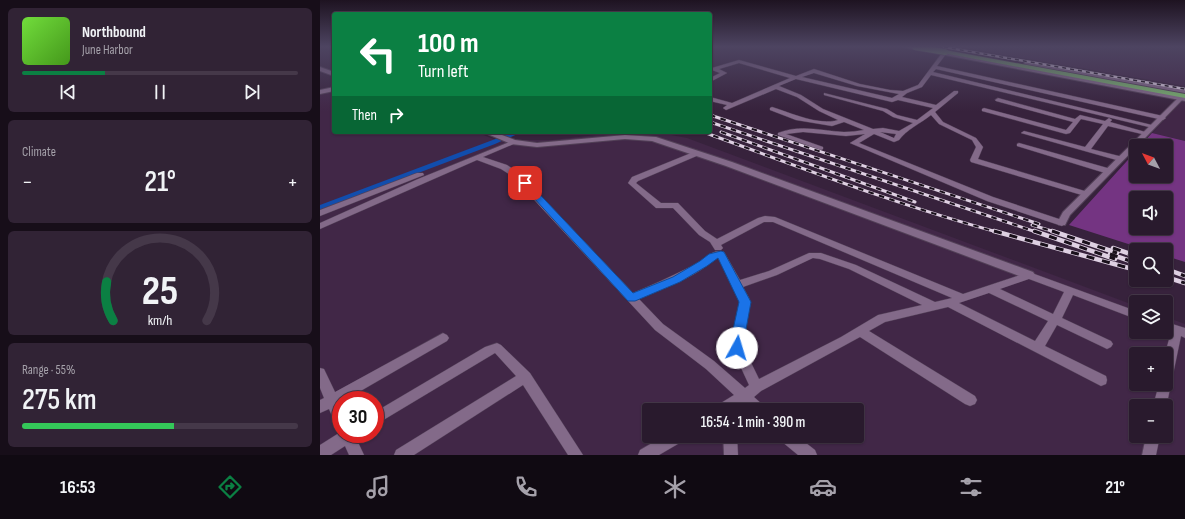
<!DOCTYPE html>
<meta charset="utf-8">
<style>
body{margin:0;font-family:"Sofia Sans Condensed",sans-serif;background:#312335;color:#f1f3f6;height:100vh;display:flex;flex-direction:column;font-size:15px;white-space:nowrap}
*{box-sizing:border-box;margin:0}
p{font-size:13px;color:#a5a1aa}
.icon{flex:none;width:22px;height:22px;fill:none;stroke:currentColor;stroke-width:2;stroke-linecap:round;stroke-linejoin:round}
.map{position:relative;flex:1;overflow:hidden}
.sheet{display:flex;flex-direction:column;gap:8px;padding:8px;background:#170e19;width:320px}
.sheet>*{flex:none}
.hud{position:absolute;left:12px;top:12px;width:380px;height:122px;border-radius:4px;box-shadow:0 1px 3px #0004,0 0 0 1px #453849;background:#0b8043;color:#fff;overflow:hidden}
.needle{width:26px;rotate:311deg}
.tools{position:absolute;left:809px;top:139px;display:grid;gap:8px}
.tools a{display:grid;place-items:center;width:44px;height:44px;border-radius:4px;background:#291a2d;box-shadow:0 1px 3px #0004,0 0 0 1px #453849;font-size:20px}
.speed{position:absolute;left:12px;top:391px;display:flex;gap:8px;font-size:20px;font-weight:700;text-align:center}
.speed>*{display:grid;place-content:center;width:52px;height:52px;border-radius:50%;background:#291a2d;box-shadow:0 1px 3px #0004,0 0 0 1px #453849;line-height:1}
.speed .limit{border:6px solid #d22;background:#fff;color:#111}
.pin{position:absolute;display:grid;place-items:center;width:34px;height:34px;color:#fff;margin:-17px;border-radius:8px;box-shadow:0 2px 6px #0006}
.me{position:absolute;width:44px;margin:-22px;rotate:6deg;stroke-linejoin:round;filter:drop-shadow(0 0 3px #0008)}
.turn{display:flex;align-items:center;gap:14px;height:84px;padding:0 20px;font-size:18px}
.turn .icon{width:52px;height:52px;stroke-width:2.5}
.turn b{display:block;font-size:28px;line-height:34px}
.then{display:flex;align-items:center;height:38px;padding:0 20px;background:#0003;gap:8px;font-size:15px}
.big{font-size:30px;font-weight:600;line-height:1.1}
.sheet .widget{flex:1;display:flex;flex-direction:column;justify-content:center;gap:6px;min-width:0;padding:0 14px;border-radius:6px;background:#312335}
.sheet .dial{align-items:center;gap:0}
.dial svg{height:104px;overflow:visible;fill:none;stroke:#453849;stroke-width:7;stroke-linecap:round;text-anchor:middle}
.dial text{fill:#f1f3f6;stroke:none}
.song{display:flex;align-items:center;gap:12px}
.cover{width:48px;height:48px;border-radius:6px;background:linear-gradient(135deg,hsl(100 70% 55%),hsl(100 70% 35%))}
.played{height:4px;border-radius:2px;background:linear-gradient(90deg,#0b8043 30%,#453849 30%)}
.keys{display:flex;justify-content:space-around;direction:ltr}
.heat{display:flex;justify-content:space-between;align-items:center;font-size:22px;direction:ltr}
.charge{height:6px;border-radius:3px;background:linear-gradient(90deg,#34c759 55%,#453849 0)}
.trip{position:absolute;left:322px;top:403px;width:222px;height:40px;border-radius:4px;background:#291a2d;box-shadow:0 1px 3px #0004,0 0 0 1px #453849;font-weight:600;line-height:40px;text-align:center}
.tabs{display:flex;height:64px;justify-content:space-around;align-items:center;background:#100a12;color:#a5a1aa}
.tabs .icon{width:28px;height:28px}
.tabs .active{color:#0b8043}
.tabs b{font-size:18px;color:#f1f3f6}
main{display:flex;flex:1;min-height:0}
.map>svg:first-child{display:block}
.built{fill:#412747;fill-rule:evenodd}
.green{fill:#743482;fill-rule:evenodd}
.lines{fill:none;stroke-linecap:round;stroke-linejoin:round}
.canal{fill:#114dad;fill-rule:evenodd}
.minor-casing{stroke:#524057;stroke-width:1}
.tertiary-casing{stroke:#524057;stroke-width:2}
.secondary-casing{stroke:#524057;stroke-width:2}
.trunk-casing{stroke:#524057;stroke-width:1}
.minor{fill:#836a89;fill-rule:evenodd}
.tertiary{fill:#836a89;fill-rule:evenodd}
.secondary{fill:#836a89;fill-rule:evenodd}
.trunk{fill:#7bb76e;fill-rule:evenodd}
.rail-far2-casing{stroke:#ded0e2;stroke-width:2.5}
.rail-far1-casing{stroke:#ded0e2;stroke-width:3}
.rail-casing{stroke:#ded0e2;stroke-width:4.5}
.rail-far2{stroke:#19101b;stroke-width:1.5;stroke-dasharray:4;stroke-linecap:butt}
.rail-far1{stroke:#19101b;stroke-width:2;stroke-dasharray:5.5;stroke-linecap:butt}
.rail{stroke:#19101b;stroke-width:3;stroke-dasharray:8;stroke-linecap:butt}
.trunk-bridge-casing{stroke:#524057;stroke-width:7;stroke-linecap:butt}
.trunk-bridge{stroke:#7bb76e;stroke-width:6}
.route{fill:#1a73e8;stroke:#114b97}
</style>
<main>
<section class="sheet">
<div class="widget">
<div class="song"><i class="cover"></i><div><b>Northbound</b><p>June Harbor</p></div></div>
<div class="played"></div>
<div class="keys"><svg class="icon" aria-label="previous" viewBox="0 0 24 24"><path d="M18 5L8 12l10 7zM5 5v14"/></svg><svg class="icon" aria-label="pause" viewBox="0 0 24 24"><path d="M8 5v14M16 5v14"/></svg><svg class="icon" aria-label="next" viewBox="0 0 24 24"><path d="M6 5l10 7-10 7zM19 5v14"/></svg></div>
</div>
<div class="widget"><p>Climate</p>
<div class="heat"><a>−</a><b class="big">21°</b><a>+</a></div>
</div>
<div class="widget dial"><svg viewBox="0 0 100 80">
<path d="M14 69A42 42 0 1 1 86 69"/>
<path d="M14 69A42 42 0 0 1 9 39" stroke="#0b8043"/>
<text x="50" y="56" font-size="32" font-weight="700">25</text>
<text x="50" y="72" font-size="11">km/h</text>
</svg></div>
<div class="widget"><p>Range · 55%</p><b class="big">275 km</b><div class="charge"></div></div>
</section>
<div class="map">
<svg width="865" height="455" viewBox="0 0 865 455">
<rect width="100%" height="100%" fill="#37223c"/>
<path class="built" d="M 640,47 L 865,47 L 865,86 L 859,85 Z
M 14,91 L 14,132 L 156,132 L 176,140 L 232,140 L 303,132 L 336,132 L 367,138 L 816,306 L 816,332 L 846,332 L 846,317 L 865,324 L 865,455 L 0,455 L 0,95 ZM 816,354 L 846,354 L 846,384 L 816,384 ZM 21,400 L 55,400 L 55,434 L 21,434 ZM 816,406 L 846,406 L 846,436 L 816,436 ZM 329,410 L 537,410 L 537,436 L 329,436 Z
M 862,101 L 865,102 L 865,141 L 832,133 Z"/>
<path class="green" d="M 832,133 L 865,141 L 865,262 L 846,256 L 846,250 L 827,250 L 749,225 L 816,151 L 816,176 L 846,176 L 846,146 L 820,146 ZM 816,198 L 846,198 L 846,228 L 816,228 Z"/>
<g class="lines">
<path class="canal" d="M 194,132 L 202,132 L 175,144 L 0,210 L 0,205 Z"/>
<g class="minor-casing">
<path id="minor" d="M 390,47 L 395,47 L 390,49 Z
M 622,53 L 626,54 L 617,66 L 843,116 L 846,118 L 843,120 L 616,69 L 613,72 L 836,126 L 833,128 L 611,75 L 602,87 L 587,93 L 582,97 L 616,105 L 634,91 L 638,91 L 638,93 L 615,112 L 623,122 L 656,138 L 663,147 L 658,159 L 768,192 L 769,194 L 765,196 L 651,162 L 650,160 L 656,147 L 652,140 L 619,124 L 611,115 C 601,123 586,130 579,140 L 574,142 L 554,134 L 539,143 L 673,197 L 745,221 L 746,223 L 742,226 L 667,201 L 530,143 L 545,134 L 526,136 L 483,132 L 466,134 L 503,147 L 503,149 L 501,150 L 458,135 L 458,133 C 480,124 502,131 524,132 C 531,132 537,131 544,130 L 524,122 L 512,126 L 476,120 L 450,110 L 450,108 L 452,107 C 471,113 499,126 518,120 L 499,111 L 477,97 L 456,89 L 406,110 L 403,108 L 407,105 L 390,101 L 390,97 L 412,103 L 470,78 L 419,63 L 399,69 L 407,73 L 390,82 L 390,78 L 400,73 L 392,70 L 392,68 L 419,60 L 476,76 L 494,69 L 540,84 L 570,90 L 583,91 L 598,85 ZM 494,73 L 537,86 L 579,94 L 572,98 L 482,77 ZM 476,79 L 572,102 L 578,100 L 613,108 L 597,120 L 577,115 L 567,109 L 504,93 L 504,95 L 563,111 L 573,117 L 593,123 L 579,131 L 563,128 L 553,129 L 503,109 L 481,95 L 459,86 ZM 560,132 L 576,134 L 574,138 Z
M 678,98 L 755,119 L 760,115 L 785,121 L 789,118 L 792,120 L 790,122 L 829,133 L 826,135 L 788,126 L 771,149 L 803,157 L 803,161 L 800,161 L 701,133 L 704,131 L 765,147 L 783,124 L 761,119 L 750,133 L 746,134 L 662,111 L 662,109 L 664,108 L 746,130 L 753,122 L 676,101 L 675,100 Z
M 194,140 L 197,142 L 196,143 L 163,157 L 187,165 L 198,172 L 313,293 C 332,285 350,277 368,268 C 373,266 379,264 383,261 C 390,255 393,249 404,252 L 420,280 L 449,271 L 489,253 L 501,253 L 536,265 L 615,302 L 632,298 L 453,222 L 444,222 L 401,245 L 403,248 L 401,250 L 395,250 L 390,242 L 379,235 L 353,208 L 336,208 L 308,183 L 312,177 L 376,151 L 380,153 L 379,155 L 318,181 L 316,183 L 341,203 L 358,203 L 385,231 L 397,239 L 438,218 L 445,216 L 455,217 L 643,294 L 709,272 L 816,311 L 816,319 L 753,295 L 742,318 L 791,341 L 793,344 L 791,347 L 787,349 L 783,347 L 737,325 L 725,346 L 786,376 L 787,380 L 786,384 L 781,386 L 628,307 L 565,322 L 549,331 L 655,396 L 657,400 L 655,404 L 650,406 L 645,404 L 540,337 L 441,391 L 434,397 L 444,406 L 446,410 L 430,410 L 423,404 L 413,410 L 394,410 L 396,406 L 414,395 L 386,369 L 335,330 L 192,176 L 181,169 L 157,160 L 0,229 L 0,223 L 98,179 ZM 395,258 L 398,258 L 419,298 L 420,305 L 410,344 L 429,385 L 425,388 L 394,361 L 343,324 L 319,299 C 341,289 380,276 395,258 ZM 493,258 L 500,259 L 529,269 L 602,305 L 558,315 L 521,337 L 439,379 L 422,344 L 430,305 L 429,298 L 423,287 L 457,275 ZM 709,279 L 744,292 L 733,314 L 680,289 ZM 669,293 L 728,321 L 715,341 L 639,303 Z
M 699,143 L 791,169 L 792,171 L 788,173 L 785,173 L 697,146 L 697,144 Z
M 97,173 L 103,173 L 104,175 L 0,216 L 0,210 Z
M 846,322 L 865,328 L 865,338 L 861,336 L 846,408 L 846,406 L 833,406 L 839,384 L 846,384 L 845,354 L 851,332 L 846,331 Z
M 123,333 L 127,335 L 129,338 L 127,341 L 25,400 L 21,400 L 21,426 L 16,425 L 9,409 L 0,413 L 0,400 L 4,398 L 0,388 L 0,368 L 4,369 L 15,392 Z
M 177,343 L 181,345 L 210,373 L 263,455 L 248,455 L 203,385 L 94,455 L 74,455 L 76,450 L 196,376 L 175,353 L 55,425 L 55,412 L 165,347 Z
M 21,429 L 21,434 L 37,434 L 36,438 L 44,455 L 29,455 L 25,446 L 11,455 L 0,455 L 0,445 L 19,433 Z
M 344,436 L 365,436 L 363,441 L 339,455 L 318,455 L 320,450 Z
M 403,436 L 417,436 L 418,455 L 404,455 Z
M 459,436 L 477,436 L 495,450 L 497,455 L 478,455 L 461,441 Z
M 826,436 L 840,436 L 836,455 L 822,455 Z"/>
</g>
<g class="tertiary-casing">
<path id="tertiary" d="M 0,67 L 14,72 L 14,76 L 0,71 Z
M 14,87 L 14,91 L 0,94 L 0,90 Z
M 859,97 L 864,98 L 750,215 L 745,225 L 739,225 L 737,223 L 743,212 Z
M 163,132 L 174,132 L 195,140 L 217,143 L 305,135 L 336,137 L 412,162 L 713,272 L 715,275 L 713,278 L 705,278 L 406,166 L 332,141 L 305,139 L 217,147 L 191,144 Z"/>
</g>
<g class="secondary-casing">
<path id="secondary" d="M 583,47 L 592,47 L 865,97 L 865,101 Z
M 707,61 L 865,89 L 865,93 L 705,64 L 704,63 Z"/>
</g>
<g class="trunk-casing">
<path id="trunk" d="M 625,50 L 865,94 L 865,98 L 623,53 L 623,51 Z"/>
</g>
<use href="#minor" class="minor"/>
<use href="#tertiary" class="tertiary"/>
<use href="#secondary" class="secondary"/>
<use href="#trunk" class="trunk"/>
<g class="rail-far2-casing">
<path id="rail-far2" d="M 624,47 L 865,89"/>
</g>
<g class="rail-far1-casing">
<path id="rail-far1" d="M 390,115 L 719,224
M 390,122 L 716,232
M 383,132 C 480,167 577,205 677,232
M 401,132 L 595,202
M 712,225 L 735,232"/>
</g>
<g class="rail-casing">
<path id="rail" d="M 674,231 L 816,270
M 714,231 L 795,259
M 732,231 L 797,253
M 793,248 L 816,256
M 790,254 L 816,263
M 846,269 L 865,276
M 846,277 L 865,283"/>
</g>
<use href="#rail-far2" class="rail-far2"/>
<use href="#rail-far1" class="rail-far1"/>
<use href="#rail" class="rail"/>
<g class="trunk-bridge-casing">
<path id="trunk-bridge" d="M 595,47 L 625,52"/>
</g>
<use href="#trunk-bridge" class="trunk-bridge"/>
</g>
<linearGradient id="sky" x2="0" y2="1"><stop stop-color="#1e1321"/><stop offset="0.42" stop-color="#4d4461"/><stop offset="1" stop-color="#4d4461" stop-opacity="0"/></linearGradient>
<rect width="865" height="111" fill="url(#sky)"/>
<path class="route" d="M 205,181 L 208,182 L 313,293 L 353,277 L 380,261 L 389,254 L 401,251 L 404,252 L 431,302 L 422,351 L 417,353 L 413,351 L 411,339 L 419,302 L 398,258 L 387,266 L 360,282 L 315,301 L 308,301 L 202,185 L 201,183 Z"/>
</svg>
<div class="tools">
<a><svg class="needle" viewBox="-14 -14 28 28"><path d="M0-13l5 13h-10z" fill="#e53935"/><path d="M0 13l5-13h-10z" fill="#a5a1aa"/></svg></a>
<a><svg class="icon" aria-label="sound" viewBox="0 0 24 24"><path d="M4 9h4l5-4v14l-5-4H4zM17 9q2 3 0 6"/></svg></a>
<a><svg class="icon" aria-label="search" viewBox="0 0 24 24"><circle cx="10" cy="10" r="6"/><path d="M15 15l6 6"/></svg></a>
<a><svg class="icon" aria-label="layers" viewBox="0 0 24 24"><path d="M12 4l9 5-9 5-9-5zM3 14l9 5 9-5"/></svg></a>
<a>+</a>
<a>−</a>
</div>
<div class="speed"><div class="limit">30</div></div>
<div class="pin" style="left:205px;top:183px;background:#d93025"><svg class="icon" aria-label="arrive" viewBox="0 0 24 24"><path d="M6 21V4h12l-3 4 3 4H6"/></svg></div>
<svg class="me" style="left:417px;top:348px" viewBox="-20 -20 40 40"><circle r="19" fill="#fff"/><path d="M0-13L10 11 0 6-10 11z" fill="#1a73e8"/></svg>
<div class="trip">16:54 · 1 min · 390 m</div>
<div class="hud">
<div class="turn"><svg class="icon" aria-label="left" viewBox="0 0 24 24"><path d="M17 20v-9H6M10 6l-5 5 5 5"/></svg><div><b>100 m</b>Turn left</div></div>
<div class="then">Then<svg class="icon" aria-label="right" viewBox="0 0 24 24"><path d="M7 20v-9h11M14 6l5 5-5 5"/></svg></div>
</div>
</div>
</main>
<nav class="tabs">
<b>16:53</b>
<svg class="icon active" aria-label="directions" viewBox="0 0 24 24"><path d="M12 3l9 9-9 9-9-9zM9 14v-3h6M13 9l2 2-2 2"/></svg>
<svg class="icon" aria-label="music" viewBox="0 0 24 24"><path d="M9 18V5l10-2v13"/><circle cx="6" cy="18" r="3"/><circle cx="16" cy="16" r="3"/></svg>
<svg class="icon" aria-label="phone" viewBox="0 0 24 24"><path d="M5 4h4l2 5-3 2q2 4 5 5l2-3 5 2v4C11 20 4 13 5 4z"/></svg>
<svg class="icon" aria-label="climate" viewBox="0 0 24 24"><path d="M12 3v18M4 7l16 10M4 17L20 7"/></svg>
<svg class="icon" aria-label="car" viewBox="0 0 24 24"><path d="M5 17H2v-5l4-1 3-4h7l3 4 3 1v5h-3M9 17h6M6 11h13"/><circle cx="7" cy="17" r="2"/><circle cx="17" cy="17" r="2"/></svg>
<svg class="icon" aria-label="filters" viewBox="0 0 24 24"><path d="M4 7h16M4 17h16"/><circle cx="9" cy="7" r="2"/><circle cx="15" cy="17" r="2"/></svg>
<b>21°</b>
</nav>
